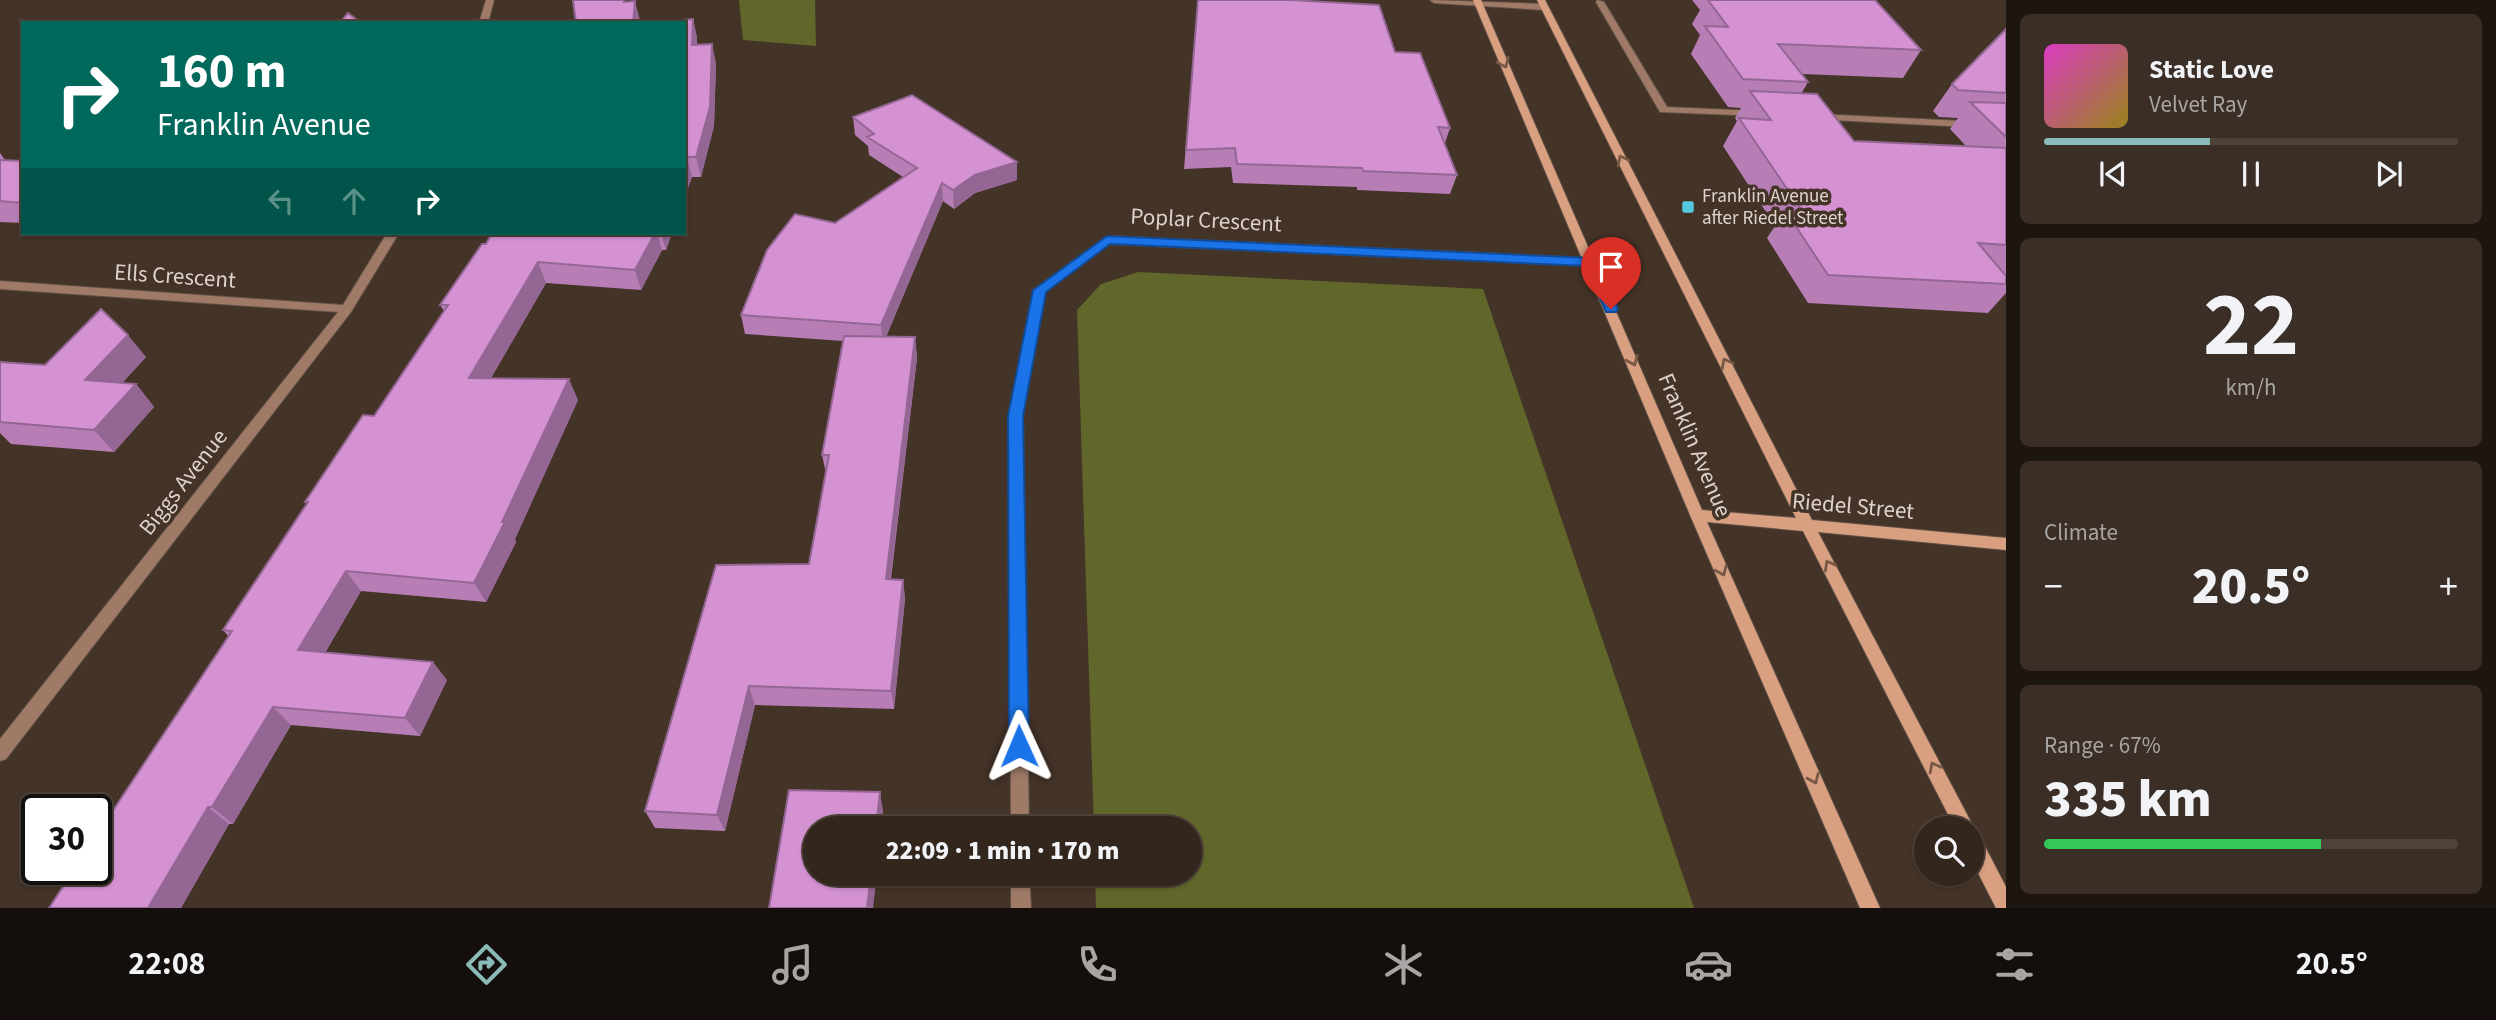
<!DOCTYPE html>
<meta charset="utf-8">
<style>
body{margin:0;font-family:"Source Sans 3",sans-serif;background:#3b2e26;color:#f1f3f6;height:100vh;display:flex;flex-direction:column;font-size:26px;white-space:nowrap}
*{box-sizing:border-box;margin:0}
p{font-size:23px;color:#a9a5a4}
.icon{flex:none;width:38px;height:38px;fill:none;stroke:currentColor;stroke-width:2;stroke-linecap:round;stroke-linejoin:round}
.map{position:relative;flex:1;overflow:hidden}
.side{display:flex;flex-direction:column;gap:14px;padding:14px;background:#1c1510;width:490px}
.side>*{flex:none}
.guide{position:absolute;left:21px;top:21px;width:665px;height:214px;border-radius:0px;box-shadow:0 2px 5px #0004,0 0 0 2px #4e433b;background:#00695c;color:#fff;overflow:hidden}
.tools{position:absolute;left:1914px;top:816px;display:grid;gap:14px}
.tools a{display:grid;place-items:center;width:70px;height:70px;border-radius:50%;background:#33261d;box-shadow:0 2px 5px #0004,0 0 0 2px #4e433b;font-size:35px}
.speed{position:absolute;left:21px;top:794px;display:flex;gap:14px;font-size:35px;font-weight:700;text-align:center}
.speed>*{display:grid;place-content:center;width:91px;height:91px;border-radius:50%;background:#33261d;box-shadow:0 2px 5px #0004,0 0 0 2px #4e433b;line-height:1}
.speed .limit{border:4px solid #111;border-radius:10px;background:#fff;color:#111}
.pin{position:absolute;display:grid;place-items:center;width:60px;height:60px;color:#fff;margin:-72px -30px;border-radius:50% 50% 50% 0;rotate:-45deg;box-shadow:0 0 7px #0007}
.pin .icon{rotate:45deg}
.me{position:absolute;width:77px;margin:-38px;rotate:359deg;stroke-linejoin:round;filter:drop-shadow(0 0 5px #0008)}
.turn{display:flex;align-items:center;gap:24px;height:147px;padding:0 21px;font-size:32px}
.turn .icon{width:91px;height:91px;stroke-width:2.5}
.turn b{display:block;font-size:49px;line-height:60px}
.lanes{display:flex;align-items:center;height:66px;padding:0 21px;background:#0003;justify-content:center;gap:35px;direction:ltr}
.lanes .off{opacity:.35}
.big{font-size:52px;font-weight:800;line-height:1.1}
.side .tile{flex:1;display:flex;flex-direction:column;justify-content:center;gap:10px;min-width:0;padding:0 24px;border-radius:10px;background:#3b2e26}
.side .dial{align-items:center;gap:0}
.dial b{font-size:91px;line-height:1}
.song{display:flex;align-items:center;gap:21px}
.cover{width:84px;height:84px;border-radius:10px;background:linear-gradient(135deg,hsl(310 70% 55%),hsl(50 70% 35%))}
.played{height:7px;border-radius:4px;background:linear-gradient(90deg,#8bbbb9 40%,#4e433b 40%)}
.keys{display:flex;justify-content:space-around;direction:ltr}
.heat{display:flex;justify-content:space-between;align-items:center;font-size:38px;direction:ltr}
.charge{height:10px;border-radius:5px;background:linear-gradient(90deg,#34c759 67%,#4e433b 0)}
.trip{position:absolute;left:803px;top:816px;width:399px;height:70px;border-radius:35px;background:#33261d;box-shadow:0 2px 5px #0004,0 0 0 2px #4e433b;font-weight:800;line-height:70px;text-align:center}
.dock{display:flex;height:112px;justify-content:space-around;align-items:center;background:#140f0c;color:#a9a5a4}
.dock .icon{width:49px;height:49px}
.dock .current{color:#8bbbb9}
.dock b{font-size:32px;color:#f1f3f6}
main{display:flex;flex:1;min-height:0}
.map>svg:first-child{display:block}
.green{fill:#61672b}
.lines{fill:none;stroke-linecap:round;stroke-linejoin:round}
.street-casing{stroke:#605045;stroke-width:2}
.secondary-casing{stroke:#605045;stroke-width:2}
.street{fill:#9e7a67;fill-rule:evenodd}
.secondary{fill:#d89f81;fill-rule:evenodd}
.wall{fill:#b67eb5}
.shaded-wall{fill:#946694}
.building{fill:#d492d3;stroke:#946694;stroke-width:2}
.oneway{stroke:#785946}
.route{fill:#1a73e8;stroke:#114b97;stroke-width:2}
.poi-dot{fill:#54cade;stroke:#443327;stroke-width:2.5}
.labels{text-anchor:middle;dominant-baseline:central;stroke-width:7;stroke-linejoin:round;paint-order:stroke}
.far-poi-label{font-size:19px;fill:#ded3cc;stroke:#443327;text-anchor:start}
.street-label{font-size:23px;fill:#ded3cc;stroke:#443327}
</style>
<main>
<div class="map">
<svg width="2006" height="908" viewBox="0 0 2006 908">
<rect width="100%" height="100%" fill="#443327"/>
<path class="green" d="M 739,0 L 815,0 L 816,46 L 743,40 Z
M 1138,272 L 1483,289 L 1694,908 L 1096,908 L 1095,873 L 1190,873 L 1190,828 L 1094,828 L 1077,310 L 1101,284 Z"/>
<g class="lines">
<g class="street-casing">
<path id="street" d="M 486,0 L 494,0 L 488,23 L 479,23 Z
M 1430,0 L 1544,4 L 1548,7 L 1544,10 L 1434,3 Z
M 1597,0 L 1604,2 L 1667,107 L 1757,111 L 1762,114 L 1761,116 L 1660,112 L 1596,2 Z
M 1816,114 L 2006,123 L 2006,129 L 1812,119 L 1812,115 Z
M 387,233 L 399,233 L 351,312 L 6,759 L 0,761 L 0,739 L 338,312 L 0,289 L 0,281 L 343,305 Z
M 1107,236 L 1591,258 L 1597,262 L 1591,266 L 1110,244 L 1045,292 L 1023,416 L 1029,828 L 1011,828 L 1009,416 L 1033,290 Z
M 1011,873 L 1029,873 L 1031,908 L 1011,908 Z"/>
</g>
<g class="secondary-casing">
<path id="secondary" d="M 1473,0 L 1481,0 L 1702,510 L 1796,518 L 1537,0 L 1545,0 L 1812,520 L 2006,538 L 2006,550 L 1818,532 L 1971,822 L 1974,828 L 1972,832 L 1979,835 L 2006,887 L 2006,908 L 1996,908 L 1972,861 L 1972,828 L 1955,828 L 1803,531 L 1707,522 L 1880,908 L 1860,908 L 1690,515 Z"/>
</g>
<use href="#street" class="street"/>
<use href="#secondary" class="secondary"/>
</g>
<path class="wall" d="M 1198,0 L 1395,52 L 1450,128 L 1445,143 L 1457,175 L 1450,194 L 1357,190 L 1357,187 L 1233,183 L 1231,167 L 1184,169 Z
M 1692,0 L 1875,0 L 1921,50 L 1903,78 L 1802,74 L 1808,82 L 1801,94 L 1854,141 L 1966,146 L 1950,129 L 1958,118 L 1939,117 L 1933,111 L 1952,84 L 2006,29 L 2006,274 L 2004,274 L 2006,276 L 2006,293 L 1988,313 L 1808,303 L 1767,238 L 1775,226 L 1723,146 L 1737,121 L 1735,118 L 1741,108 L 1728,107 L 1691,54 L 1700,35 L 1692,24 L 1700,10 Z
M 693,19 L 697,38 L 697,45 L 716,63 L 714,126 L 701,177 L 692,177 L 684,199 L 684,23 Z
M 853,117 L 1017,162 L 1017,180 L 975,193 L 954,209 L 943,201 L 886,337 L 915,337 L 917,358 L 891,579 L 903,580 L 905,599 L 894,709 L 755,705 L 725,831 L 655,828 L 645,811 L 809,564 L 826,473 L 822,455 L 843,341 L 745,334 L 741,315 L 835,223 L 903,177 L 869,155 L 868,146 L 855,135 Z
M 0,153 L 5,160 L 23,161 L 23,223 L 0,222 Z
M 492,233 L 672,233 L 666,250 L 662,250 L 641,290 L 546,283 L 491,378 L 578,400 L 515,539 L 516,542 L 486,602 L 361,591 L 325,653 L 447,680 L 420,736 L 291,725 L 233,824 L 229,824 L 181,908 L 49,908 L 229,637 L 223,630 L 307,505 L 305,502 L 374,416 L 444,311 L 440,305 L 486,244 Z
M 146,357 L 122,383 L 136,384 L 154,407 L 114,452 L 11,444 L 0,433 L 0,362 L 45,365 Z"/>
<path class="shaded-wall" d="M 635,1 L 640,20 L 639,23 L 633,23 Z
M 693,19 L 697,38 L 696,64 L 692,45 Z
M 712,44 L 716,63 L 714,126 L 701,177 L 696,157 Z
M 687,157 L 692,177 L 684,199 L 684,165 Z
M 1017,162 L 1017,180 L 975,193 L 954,209 L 953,190 L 975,175 Z
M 942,183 L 943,201 L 883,344 L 881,325 Z
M 655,233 L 657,233 L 662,250 L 641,290 L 635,270 Z
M 661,233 L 672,233 L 666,250 Z
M 538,262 L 546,283 L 479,398 L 469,378 Z
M 128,335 L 146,357 L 104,403 L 85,380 Z
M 915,337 L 917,358 L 888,599 L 886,579 Z
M 569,379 L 578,400 L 515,539 L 516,542 L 486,602 L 474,583 Z
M 136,384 L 154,407 L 114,452 L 94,430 Z
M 346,571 L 361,591 L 315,669 L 298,650 Z
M 903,580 L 905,599 L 894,709 L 891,691 Z
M 433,662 L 447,680 L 420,736 L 405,718 Z
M 749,686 L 755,705 L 725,831 L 717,815 Z
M 273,707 L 291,725 L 233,824 L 212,807 Z
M 880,792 L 883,811 L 882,828 L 876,828 Z
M 208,807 L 229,824 L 181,908 L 148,908 Z
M 871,873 L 877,873 L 873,908 L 867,908 Z"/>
<path class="building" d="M 573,0 L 624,0 L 624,2 L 635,1 L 633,23 L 576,23 Z
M 1198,0 L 1291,0 L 1379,5 L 1395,52 L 1420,53 L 1450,128 L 1438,127 L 1457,175 L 1363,171 L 1362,168 L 1237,164 L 1235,148 L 1186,150 Z
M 1708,0 L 1875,0 L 1921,50 L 1778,44 L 1808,82 L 1743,79 L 1705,26 L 1728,27 Z
M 348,13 L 361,23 L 340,23 Z
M 693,19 L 692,45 L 712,44 L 710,107 L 696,157 L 687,157 L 684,165 L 684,23 L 644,23 Z
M 2006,29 L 2006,93 L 1958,90 L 1952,84 Z
M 1750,91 L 1817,94 L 1854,141 L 2006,148 L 2006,245 L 1978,243 L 2006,276 L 2006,284 L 1828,275 L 1785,210 L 1802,211 L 1739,118 L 1771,120 Z
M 912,95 L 1017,162 L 975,175 L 953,190 L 942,183 L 881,325 L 741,315 L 767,250 L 795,214 L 835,223 L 917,168 L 867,137 L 874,134 L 853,117 Z
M 1970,102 L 2006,103 L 2006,137 Z
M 0,160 L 23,161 L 23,203 L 0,201 Z
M 492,233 L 655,233 L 635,270 L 538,262 L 469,378 L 569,379 L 502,522 L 505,522 L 474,583 L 346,571 L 298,650 L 433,662 L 405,718 L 273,707 L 212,807 L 208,807 L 148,908 L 49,908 L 74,870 L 96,870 L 96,836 L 232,631 L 223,630 L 308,502 L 305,502 L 363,415 L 374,416 L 448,305 L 440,305 L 482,244 L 486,244 Z
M 101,309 L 128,335 L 85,380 L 136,384 L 94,430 L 0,422 L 0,362 L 45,365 Z
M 844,336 L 915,337 L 886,579 L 903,580 L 891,691 L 749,686 L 717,815 L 645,811 L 716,565 L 809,564 L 829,455 L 822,455 Z
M 789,790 L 880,792 L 876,828 L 816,828 L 816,873 L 871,873 L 867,908 L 769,908 Z"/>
<defs><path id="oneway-chevron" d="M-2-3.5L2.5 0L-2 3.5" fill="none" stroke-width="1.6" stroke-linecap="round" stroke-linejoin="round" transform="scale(1.75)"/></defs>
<g class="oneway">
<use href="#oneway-chevron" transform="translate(1504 63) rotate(67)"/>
<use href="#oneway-chevron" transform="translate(1622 160) rotate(-117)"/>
<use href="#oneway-chevron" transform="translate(1633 361) rotate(67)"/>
<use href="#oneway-chevron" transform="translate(1726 363) rotate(-117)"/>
<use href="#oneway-chevron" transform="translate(1829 565) rotate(-119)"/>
<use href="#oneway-chevron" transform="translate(1722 571) rotate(66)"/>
<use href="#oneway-chevron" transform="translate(1934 767) rotate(-117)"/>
<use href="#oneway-chevron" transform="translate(1814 779) rotate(66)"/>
</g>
<path class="route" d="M 1107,236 L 1591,258 L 1597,262 L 1618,309 L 1616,312 L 1606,312 L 1586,266 L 1110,244 L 1046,292 L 1023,416 L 1029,746 L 1026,752 L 1019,755 L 1012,752 L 1009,746 L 1008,416 L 1033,290 Z"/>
<rect class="poi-dot" x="1681" y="200" width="14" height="14" rx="3.5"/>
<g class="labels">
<g class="far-poi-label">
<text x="1702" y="196">Franklin Avenue<tspan x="1702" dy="22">after Riedel Street</tspan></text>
</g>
<g class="street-label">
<text transform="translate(1206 220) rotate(3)">Poplar Crescent</text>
<text transform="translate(175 276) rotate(4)">Ells Crescent</text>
<text transform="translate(1695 445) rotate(67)">Franklin Avenue</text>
<text transform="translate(183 482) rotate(-52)">Biggs Avenue</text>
<text transform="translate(1853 506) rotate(5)">Riedel Street</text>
</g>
</g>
</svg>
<div class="tools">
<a><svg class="icon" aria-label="search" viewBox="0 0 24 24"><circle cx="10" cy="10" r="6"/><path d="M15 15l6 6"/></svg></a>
</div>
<div class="speed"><div class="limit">30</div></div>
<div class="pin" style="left:1611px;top:309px;background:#d93025"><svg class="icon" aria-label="arrive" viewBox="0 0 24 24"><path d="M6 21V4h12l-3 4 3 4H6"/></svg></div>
<svg class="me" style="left:1019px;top:746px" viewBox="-20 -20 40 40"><path d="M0-17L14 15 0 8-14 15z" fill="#1a73e8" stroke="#fff" stroke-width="4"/></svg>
<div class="trip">22:09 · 1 min · 170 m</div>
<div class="guide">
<div class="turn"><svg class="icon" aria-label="right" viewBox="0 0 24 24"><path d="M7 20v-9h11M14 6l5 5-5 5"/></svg><div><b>160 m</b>Franklin Avenue</div></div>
<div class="lanes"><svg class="icon off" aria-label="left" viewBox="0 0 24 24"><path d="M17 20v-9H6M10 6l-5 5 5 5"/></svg><svg class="icon off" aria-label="ahead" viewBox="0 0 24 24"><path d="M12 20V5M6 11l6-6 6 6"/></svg><svg class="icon" aria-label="right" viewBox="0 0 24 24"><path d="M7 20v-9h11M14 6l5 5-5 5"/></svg></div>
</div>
</div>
<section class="side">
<div class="tile">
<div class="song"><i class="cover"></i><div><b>Static Love</b><p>Velvet Ray</p></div></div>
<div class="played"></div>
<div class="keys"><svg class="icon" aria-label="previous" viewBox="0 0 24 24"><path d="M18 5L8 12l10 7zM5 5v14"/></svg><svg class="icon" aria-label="pause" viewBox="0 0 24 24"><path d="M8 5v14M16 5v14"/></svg><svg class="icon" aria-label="next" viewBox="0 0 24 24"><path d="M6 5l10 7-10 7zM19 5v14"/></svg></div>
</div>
<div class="tile dial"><b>22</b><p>km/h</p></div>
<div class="tile"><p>Climate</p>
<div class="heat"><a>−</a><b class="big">20.5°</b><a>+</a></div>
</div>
<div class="tile"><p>Range · 67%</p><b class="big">335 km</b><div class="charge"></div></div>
</section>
</main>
<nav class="dock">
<b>22:08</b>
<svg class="icon current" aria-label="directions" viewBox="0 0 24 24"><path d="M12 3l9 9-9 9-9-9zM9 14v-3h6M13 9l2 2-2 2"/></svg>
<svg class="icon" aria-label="music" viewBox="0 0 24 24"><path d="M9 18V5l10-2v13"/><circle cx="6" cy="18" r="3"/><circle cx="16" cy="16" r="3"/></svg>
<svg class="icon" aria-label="phone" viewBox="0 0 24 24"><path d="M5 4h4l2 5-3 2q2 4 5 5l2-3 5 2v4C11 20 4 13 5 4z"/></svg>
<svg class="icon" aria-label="climate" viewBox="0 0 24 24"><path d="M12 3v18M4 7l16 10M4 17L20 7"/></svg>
<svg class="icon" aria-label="car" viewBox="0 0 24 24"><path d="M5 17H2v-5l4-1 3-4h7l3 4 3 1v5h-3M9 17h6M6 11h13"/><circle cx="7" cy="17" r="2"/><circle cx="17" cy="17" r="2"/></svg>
<svg class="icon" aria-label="filters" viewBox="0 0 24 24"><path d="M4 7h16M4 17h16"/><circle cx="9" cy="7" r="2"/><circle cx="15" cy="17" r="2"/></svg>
<b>20.5°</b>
</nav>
